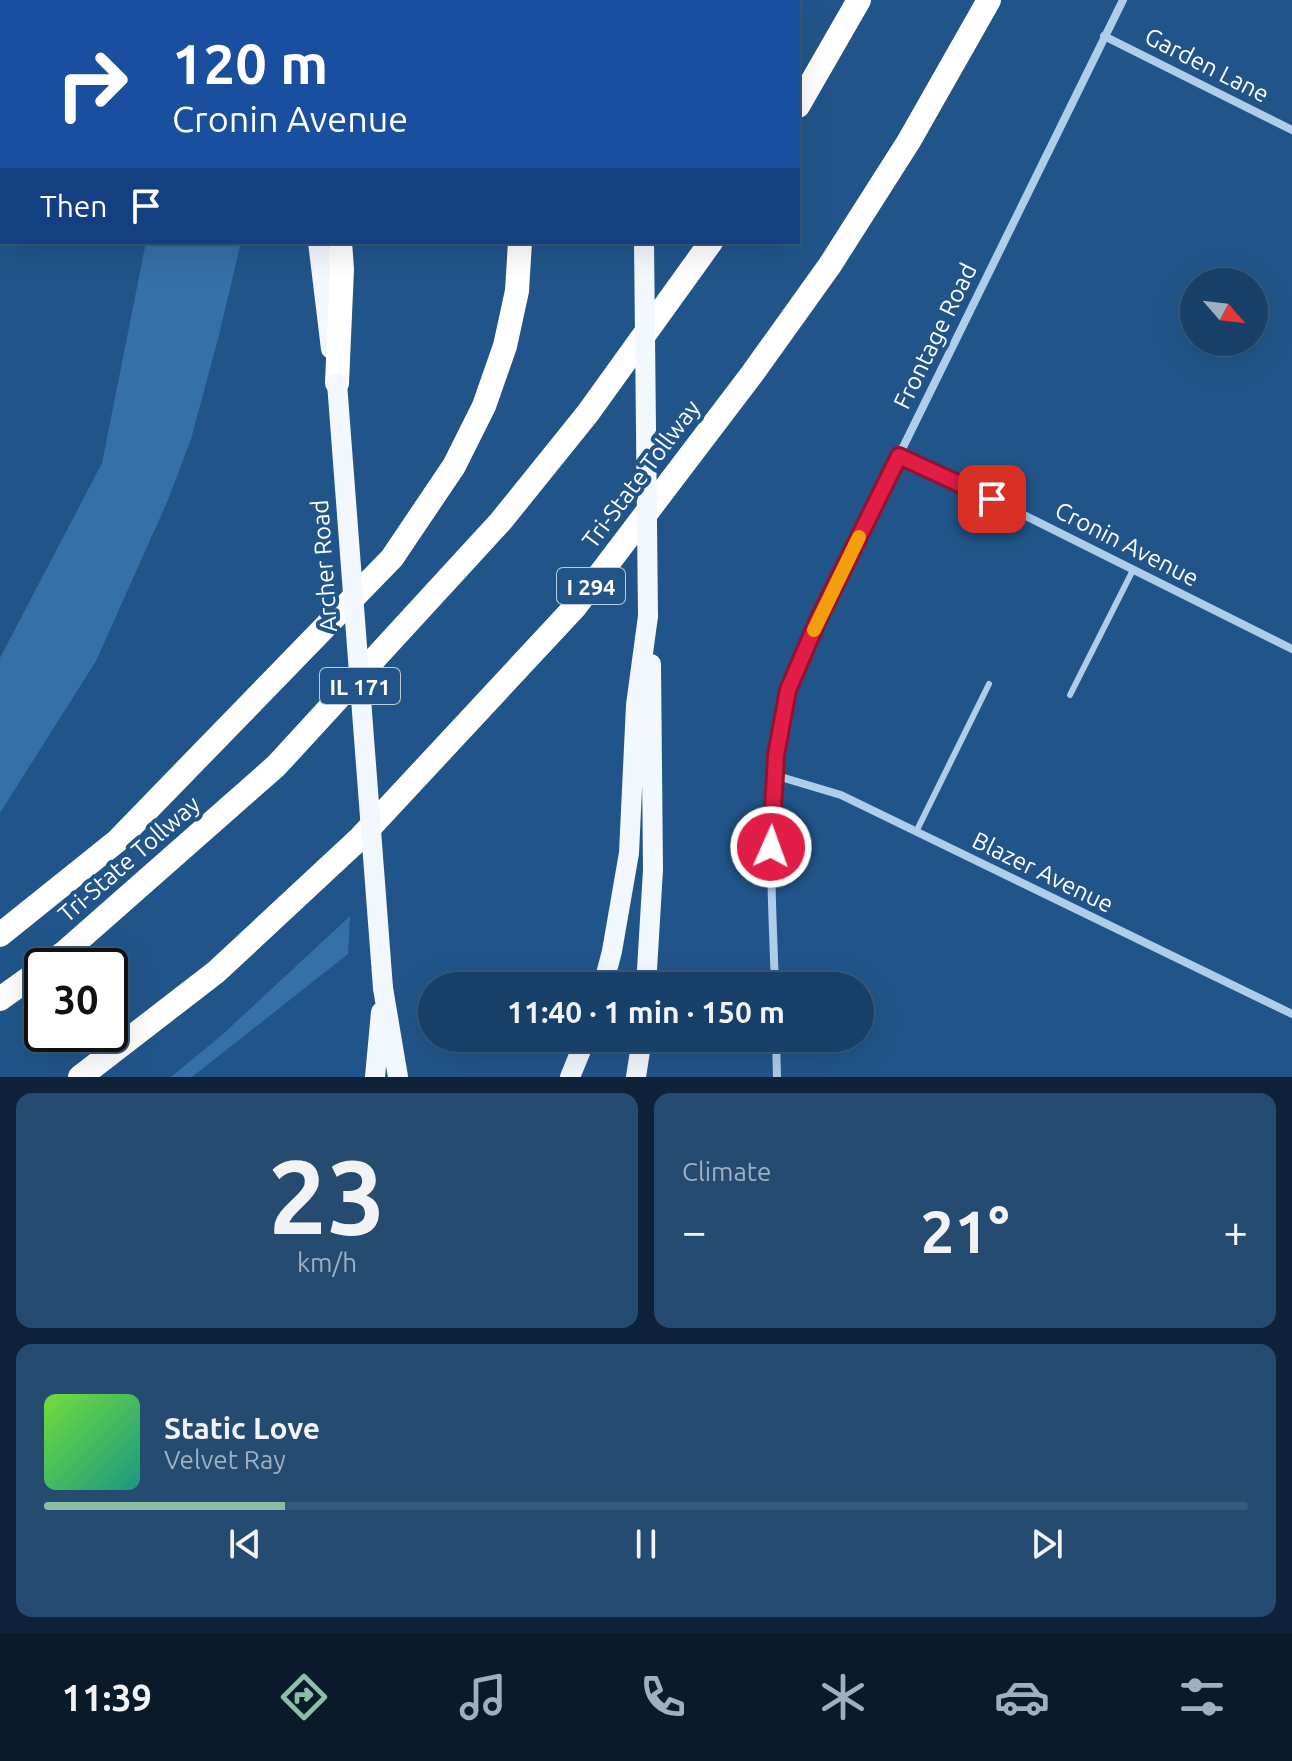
<!DOCTYPE html>
<meta charset="utf-8">
<style>
body{margin:0;font-family:Ubuntu,sans-serif;background:#264b71;color:#f1f3f6;height:100vh;display:flex;flex-direction:column;font-size:30px;white-space:nowrap}
*{box-sizing:border-box;margin:0}
p{font-size:26px;color:#9fafc0}
.icon{flex:none;width:44px;height:44px;fill:none;stroke:currentColor;stroke-width:2;stroke-linecap:round;stroke-linejoin:round}
.map{position:relative;height:1077px;overflow:hidden}
.panel{display:flex;flex-direction:column;gap:16px;padding:16px;background:#0e2339;flex:1}
.panel>*{flex:none}
.top-card{position:absolute;left:0px;top:0px;width:800px;height:244px;box-shadow:0 8px 32px #0002,0 0 0 2px #37597c;background:#1a4fa0;color:#fff;overflow:hidden}
.needle{width:52px;rotate:118deg}
.tools{position:absolute;left:1180px;top:268px;display:grid;gap:16px}
.tools a{display:grid;place-items:center;width:88px;height:88px;border-radius:50%;background:#194068;box-shadow:0 8px 32px #0002,0 0 0 2px #37597c;font-size:40px}
.speed{position:absolute;left:24px;top:948px;display:flex;gap:16px;font-size:40px;font-weight:700;text-align:center}
.speed>*{display:grid;place-content:center;width:104px;height:104px;border-radius:50%;background:#194068;box-shadow:0 8px 32px #0002,0 0 0 2px #37597c;line-height:1}
.speed .limit{border:4px solid #111;border-radius:12px;background:#fff;color:#111}
.pin{position:absolute;display:grid;place-items:center;width:68px;height:68px;color:#fff;margin:-34px;border-radius:16px;box-shadow:0 4px 12px #0006}
.me{position:absolute;width:88px;margin:-44px;rotate:2deg;stroke-linejoin:round;filter:drop-shadow(0 0 6px #0008)}
.turn{display:flex;align-items:center;gap:28px;height:168px;padding:0 40px;font-size:36px}
.turn .icon{width:104px;height:104px;stroke-width:2.5}
.turn b{display:block;font-size:56px;line-height:68px}
.then{display:flex;align-items:center;height:76px;padding:0 40px;background:#0003;gap:16px;font-size:30px}
.big{font-size:60px;font-weight:600;line-height:1.1}
.panel .widget{flex:1;display:flex;flex-direction:column;justify-content:center;gap:12px;min-width:0;padding:0 28px;border-radius:16px;background:#264b71}
.panel .dial{align-items:center;gap:0}
.dial b{font-size:104px;line-height:1}
.song{display:flex;align-items:center;gap:24px}
.cover{width:96px;height:96px;border-radius:12px;background:linear-gradient(135deg,hsl(100 70% 55%),hsl(170 70% 35%))}
.played{height:8px;border-radius:4px;background:linear-gradient(90deg,#8abfa5 20%,#37597c 20%)}
.keys{display:flex;justify-content:space-around;direction:ltr}
.heat{display:flex;justify-content:space-between;align-items:center;font-size:44px;direction:ltr}
.panel .tiles{flex:1;display:grid;gap:16px;grid-template-columns:1fr 1fr}
.widget:last-child{grid-column:span 2}
.trip{position:absolute;left:418px;top:972px;width:456px;height:80px;border-radius:40px;background:#194068;box-shadow:0 8px 32px #0002,0 0 0 2px #37597c;font-weight:600;line-height:80px;text-align:center}
.dock{display:flex;height:128px;justify-content:space-around;align-items:center;background:#0a1a2a;color:#9fafc0}
.dock .icon{width:56px;height:56px}
.dock .current{color:#8abfa5}
.dock b{font-size:36px;color:#f1f3f6}
.map>svg:first-child{display:block}
.green{fill:#3570a8}
.lines{fill:none;stroke-linecap:round;stroke-linejoin:round}
.lane{stroke:#aecdeb;stroke-width:6}
.street{stroke:#aecdeb;stroke-width:8}
.primary{stroke:#f2f8fe;stroke-width:20}
.highway{stroke:#fff;stroke-width:24}
.primary-bridge{stroke:#f2f8fe;stroke-width:20}
.route-casing{stroke:#92132f;stroke-width:20}
.route{stroke:#e11d48;stroke-width:14}
.slow{stroke:#f59e0b;stroke-width:14}
.labels{text-anchor:middle;dominant-baseline:central;stroke-width:8;stroke-linejoin:round;paint-order:stroke}
.shield{fill:#21558a;stroke:#bcccdc;stroke-width:2}
.shield-label{font-size:22px;font-weight:bold;fill:#fff}
.street-label{font-size:24px;fill:#fff;stroke:#21558a}
</style>
<div class="map">
<svg width="1292" height="1077" viewBox="0 0 1292 1077">
<rect width="100%" height="100%" fill="#21558a"/>
<path class="green" d="M 146,242 L 241,242 L 219,335 L 191,439 L 168,500 L 96,661 L 0,813 L 0,658 L 102,463 Z
M 350,916 L 348,954 L 192,1077 L 171,1077 L 222,1035 Z"/>
<g class="lines">
<path class="lane" d="M 1070,695 L 1133,570
M 916,832 L 989,684"/>
<path class="street" d="M 1104,36 L 1292,130
M 899,456 L 992,499 L 1292,649
M 774,775 L 841,795 L 1292,1014
M 775,986 C 772,889 763,788 788,693 C 794,668 808,644 818,620 L 1123,0
M 776,1038 L 777,1077"/>
<path class="primary" d="M 301,0 L 301,2
M 318,242 L 331,349
M 603,986 L 612,951 L 629,853 L 636,705 L 648,616
M 646,986 L 653,870 L 651,664
M 383,988 L 398,1077
M 375,1077 L 381,1012
M 570,1077 L 586,1038
M 636,1077 L 642,1038"/>
<path class="highway" d="M 329,0 L 329,2
M 489,0 L 490,2
M 646,2 L 646,0
M 798,106 L 859,0
M 337,383 L 342,269 L 340,242
M 0,935 L 117,841 L 392,558 L 454,466 L 484,406 L 505,346 L 517,291 L 520,242
M 46,966 L 66,951 L 276,766 L 501,521 L 588,413 L 711,242
M 0,999 L 42,969
M 80,1077 L 216,972 L 360,838 L 575,607 L 752,374 L 830,265 L 909,141 L 989,0"/>
<path class="primary-bridge" d="M 644,242 L 648,616
M 337,383 L 383,988"/>
</g>
<g class="lines">
<g class="route-casing">
<path id="route" d="M 771,847 L 776,755 L 788,690 L 818,620 L 899,456 L 992,499"/>
</g>
<use href="#route" class="route"/>
<path class="slow" d="M 814,630 L 859,537"/>
</g>
<g class="labels">
<g class="shield">
<rect x="557" y="568" width="68" height="36" rx="6"/>
<rect x="320" y="668" width="80" height="36" rx="6"/>
</g>
<g class="shield-label">
<text x="591" y="586">I 294</text>
<text x="360" y="686">IL 171</text>
</g>
<g class="street-label">
<text transform="translate(1207 65) rotate(27)">Garden Lane</text>
<text transform="translate(935 336) rotate(-64)">Frontage Road</text>
<text transform="translate(641 474) rotate(-53)">Tri-State Tollway</text>
<text transform="translate(1127 544) rotate(27)">Cronin Avenue</text>
<text transform="translate(324 566) rotate(-94)">Archer Road</text>
<text transform="translate(129 859) rotate(-41)">Tri-State Tollway</text>
<text transform="translate(1043 872) rotate(26)">Blazer Avenue</text>
</g>
</g>
</svg>
<div class="tools">
<a><svg class="needle" viewBox="-14 -14 28 28"><path d="M0-13l5 13h-10z" fill="#e53935"/><path d="M0 13l5-13h-10z" fill="#9fafc0"/></svg></a>
</div>
<div class="speed"><div class="limit">30</div></div>
<div class="pin" style="left:992px;top:499px;background:#d93025"><svg class="icon" aria-label="arrive" viewBox="0 0 24 24"><path d="M6 21V4h12l-3 4 3 4H6"/></svg></div>
<svg class="me" style="left:771px;top:847px" viewBox="-20 -20 40 40"><circle r="17" fill="#e11d48" stroke="#fff" stroke-width="3"/><path d="M0-11L8 9 0 5-8 9z" fill="#fff"/></svg>
<div class="trip">11:40 · 1 min · 150 m</div>
<div class="top-card">
<div class="turn"><svg class="icon" aria-label="right" viewBox="0 0 24 24"><path d="M7 20v-9h11M14 6l5 5-5 5"/></svg><div><b>120 m</b>Cronin Avenue</div></div>
<div class="then">Then<svg class="icon" aria-label="arrive" viewBox="0 0 24 24"><path d="M6 21V4h12l-3 4 3 4H6"/></svg></div>
</div>
</div>
<section class="panel">
<div class="tiles">
<div class="widget dial"><b>23</b><p>km/h</p></div>
<div class="widget"><p>Climate</p>
<div class="heat"><a>−</a><b class="big">21°</b><a>+</a></div>
</div>
<div class="widget">
<div class="song"><i class="cover"></i><div><b>Static Love</b><p>Velvet Ray</p></div></div>
<div class="played"></div>
<div class="keys"><svg class="icon" aria-label="previous" viewBox="0 0 24 24"><path d="M18 5L8 12l10 7zM5 5v14"/></svg><svg class="icon" aria-label="pause" viewBox="0 0 24 24"><path d="M8 5v14M16 5v14"/></svg><svg class="icon" aria-label="next" viewBox="0 0 24 24"><path d="M6 5l10 7-10 7zM19 5v14"/></svg></div>
</div>
</div>
</section>
<nav class="dock">
<b>11:39</b>
<svg class="icon current" aria-label="directions" viewBox="0 0 24 24"><path d="M12 3l9 9-9 9-9-9zM9 14v-3h6M13 9l2 2-2 2"/></svg>
<svg class="icon" aria-label="music" viewBox="0 0 24 24"><path d="M9 18V5l10-2v13"/><circle cx="6" cy="18" r="3"/><circle cx="16" cy="16" r="3"/></svg>
<svg class="icon" aria-label="phone" viewBox="0 0 24 24"><path d="M5 4h4l2 5-3 2q2 4 5 5l2-3 5 2v4C11 20 4 13 5 4z"/></svg>
<svg class="icon" aria-label="climate" viewBox="0 0 24 24"><path d="M12 3v18M4 7l16 10M4 17L20 7"/></svg>
<svg class="icon" aria-label="car" viewBox="0 0 24 24"><path d="M5 17H2v-5l4-1 3-4h7l3 4 3 1v5h-3M9 17h6M6 11h13"/><circle cx="7" cy="17" r="2"/><circle cx="17" cy="17" r="2"/></svg>
<svg class="icon" aria-label="filters" viewBox="0 0 24 24"><path d="M4 7h16M4 17h16"/><circle cx="9" cy="7" r="2"/><circle cx="15" cy="17" r="2"/></svg>
</nav>
